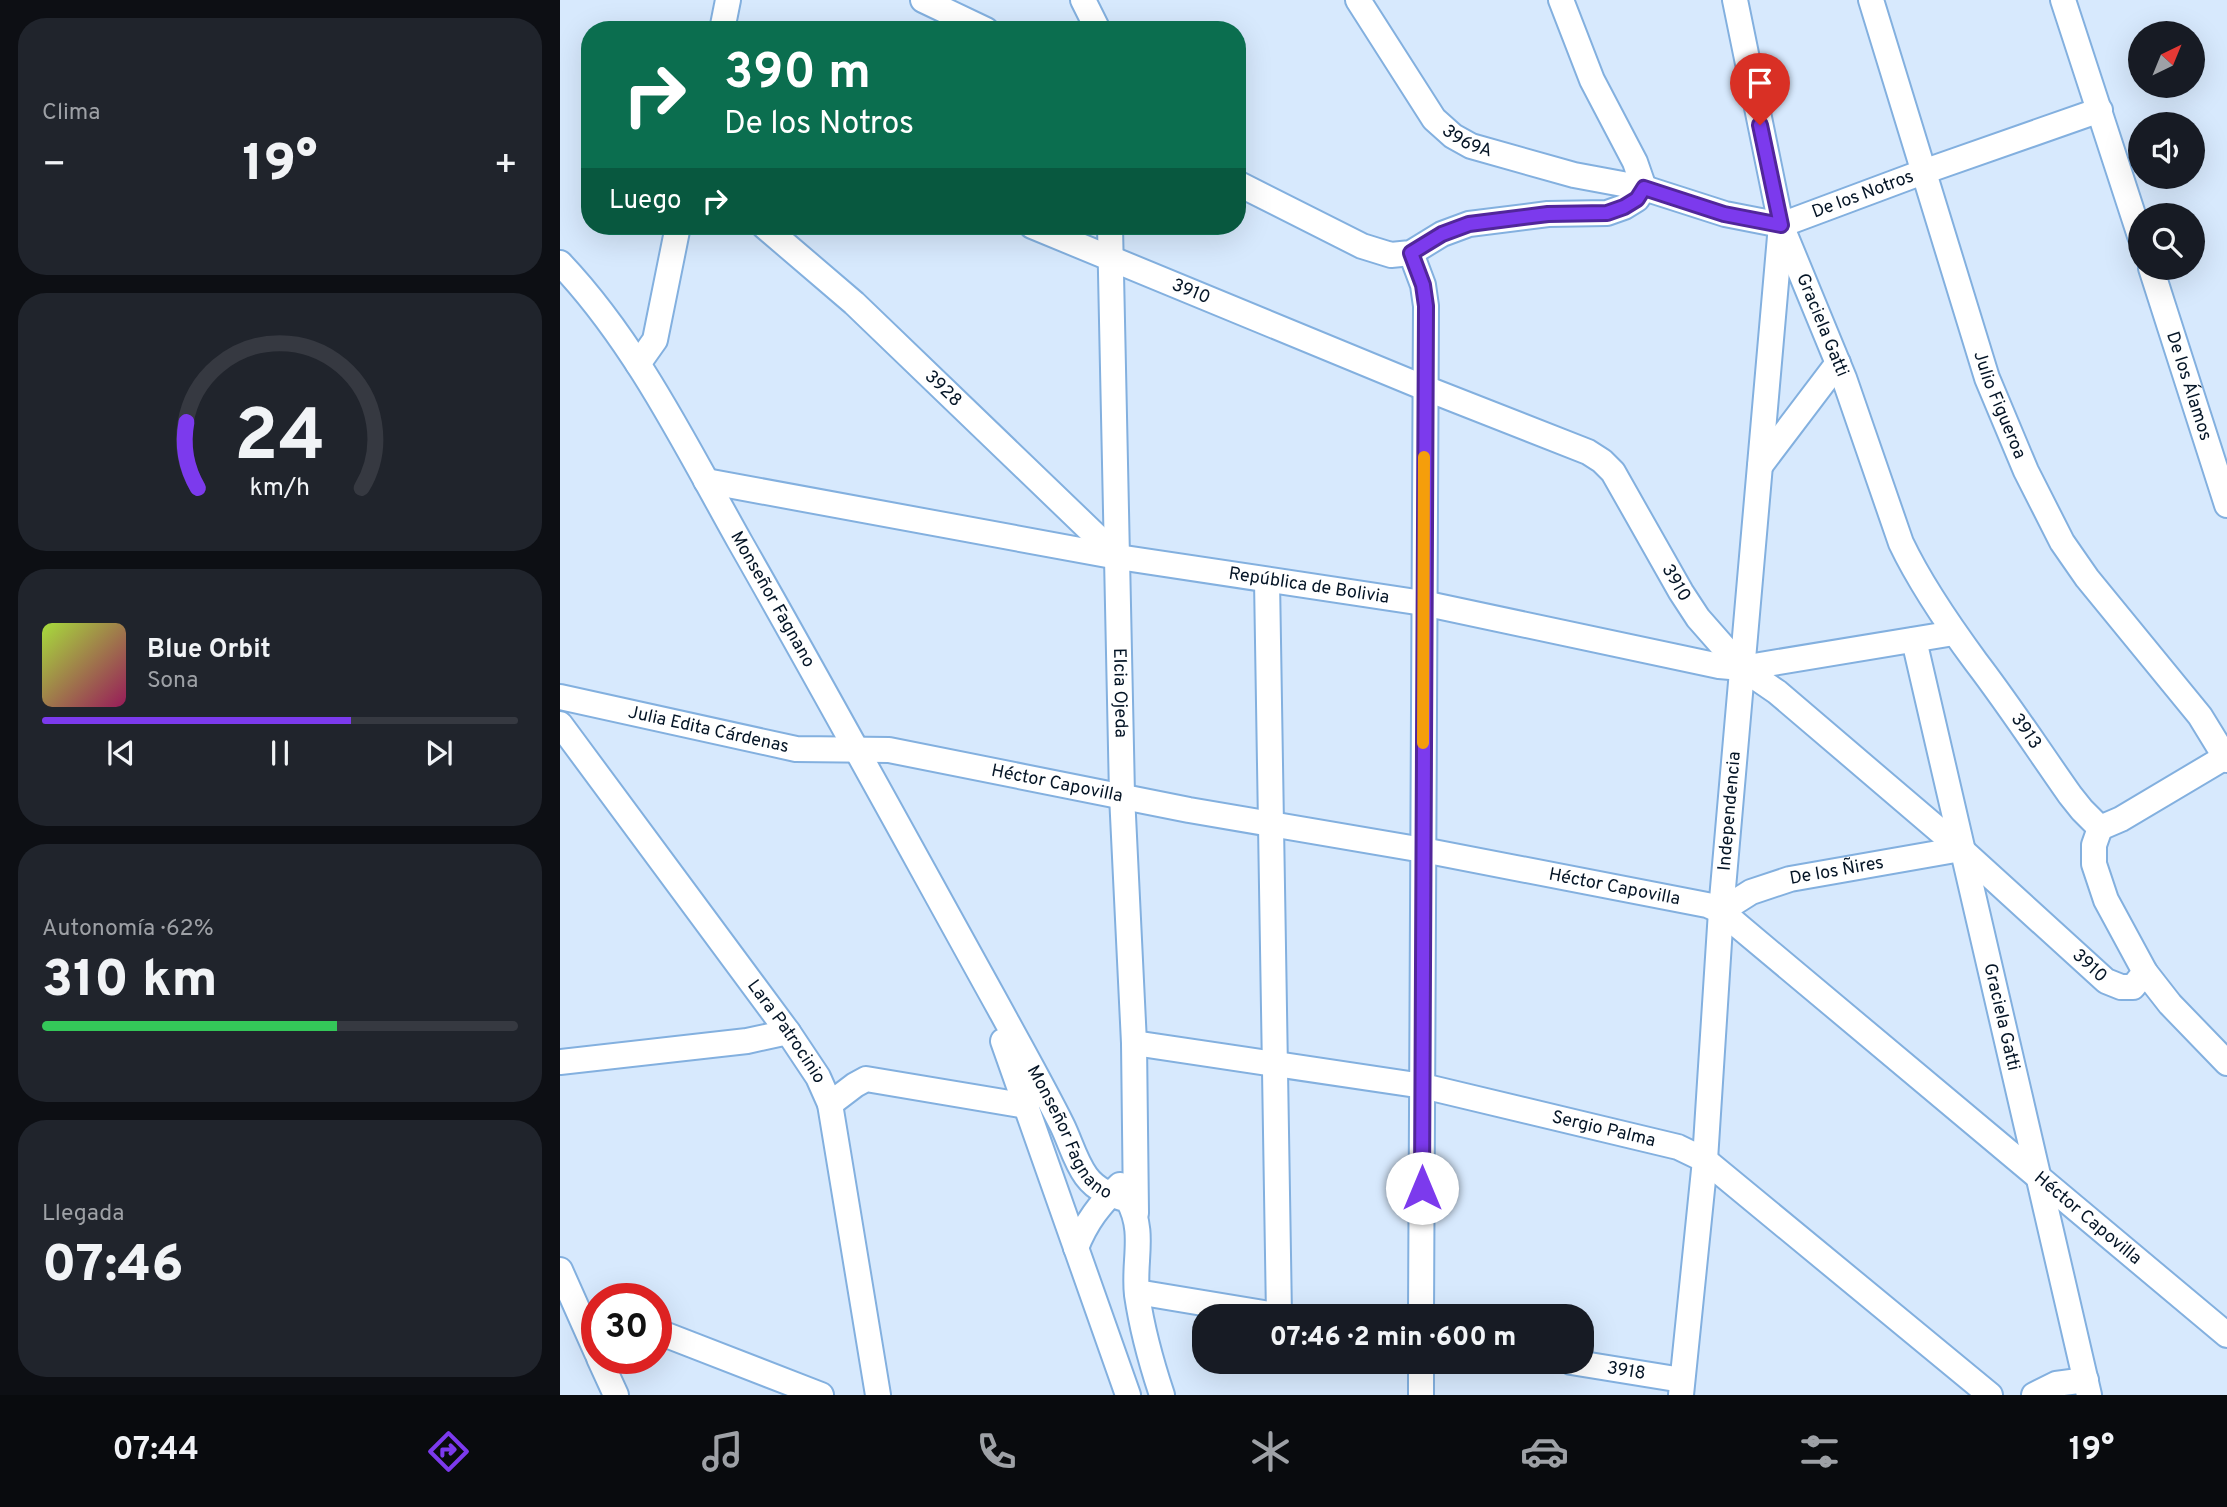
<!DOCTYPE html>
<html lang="es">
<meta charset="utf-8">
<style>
body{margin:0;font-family:Overpass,sans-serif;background:#20242c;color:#f1f3f6;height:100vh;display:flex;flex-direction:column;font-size:26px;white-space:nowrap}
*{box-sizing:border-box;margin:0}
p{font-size:23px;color:#9ea1a6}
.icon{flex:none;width:38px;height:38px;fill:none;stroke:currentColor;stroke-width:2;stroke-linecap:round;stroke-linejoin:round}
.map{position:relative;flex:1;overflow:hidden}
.side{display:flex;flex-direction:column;gap:18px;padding:18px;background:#0d0f14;width:560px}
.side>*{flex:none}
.top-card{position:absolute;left:21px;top:21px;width:665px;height:214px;border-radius:28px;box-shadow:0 7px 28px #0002;background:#0b6e4f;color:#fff;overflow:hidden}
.needle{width:46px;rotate:43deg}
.tools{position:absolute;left:1568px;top:21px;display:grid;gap:14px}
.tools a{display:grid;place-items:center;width:77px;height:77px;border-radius:50%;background:#171b24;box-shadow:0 7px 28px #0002;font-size:35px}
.speed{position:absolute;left:21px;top:1283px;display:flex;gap:14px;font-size:35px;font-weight:700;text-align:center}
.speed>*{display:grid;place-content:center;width:91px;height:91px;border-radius:50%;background:#171b24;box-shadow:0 7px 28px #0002;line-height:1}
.speed .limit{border:10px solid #d22;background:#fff;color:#111}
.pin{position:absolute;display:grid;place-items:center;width:60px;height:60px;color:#fff;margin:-72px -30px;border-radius:50% 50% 50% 0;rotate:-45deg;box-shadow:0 0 7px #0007}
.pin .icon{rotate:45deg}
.me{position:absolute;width:77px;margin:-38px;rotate:0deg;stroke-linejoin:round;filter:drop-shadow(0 0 5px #0008)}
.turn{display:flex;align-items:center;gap:24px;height:147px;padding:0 28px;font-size:32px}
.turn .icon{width:91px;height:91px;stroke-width:2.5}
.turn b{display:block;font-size:49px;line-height:60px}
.then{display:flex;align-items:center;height:66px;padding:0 28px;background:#0003;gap:14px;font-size:26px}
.big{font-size:52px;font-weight:800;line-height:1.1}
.side .widget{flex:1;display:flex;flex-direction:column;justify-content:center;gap:10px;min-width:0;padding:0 24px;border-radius:28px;background:#20242c}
.side .dial{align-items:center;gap:0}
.dial svg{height:182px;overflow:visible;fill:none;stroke:#363941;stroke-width:7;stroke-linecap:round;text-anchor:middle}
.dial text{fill:#f1f3f6;stroke:none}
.song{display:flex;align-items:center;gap:21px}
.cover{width:84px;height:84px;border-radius:10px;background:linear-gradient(135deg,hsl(80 70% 55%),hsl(330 70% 35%))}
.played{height:7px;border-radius:4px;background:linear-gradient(90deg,#7c3aed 65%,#363941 65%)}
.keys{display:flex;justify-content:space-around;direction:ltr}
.heat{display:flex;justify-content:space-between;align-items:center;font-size:38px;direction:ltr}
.charge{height:10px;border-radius:5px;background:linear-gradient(90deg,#34c759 62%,#363941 0)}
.trip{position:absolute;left:632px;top:1304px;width:402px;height:70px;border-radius:28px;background:#171b24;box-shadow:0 7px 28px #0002;font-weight:800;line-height:70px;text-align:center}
.menu{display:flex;height:112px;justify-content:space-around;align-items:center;background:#090b0e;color:#9ea1a6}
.menu .icon{width:49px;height:49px}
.menu .on{color:#7c3aed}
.menu b{font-size:32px;color:#f1f3f6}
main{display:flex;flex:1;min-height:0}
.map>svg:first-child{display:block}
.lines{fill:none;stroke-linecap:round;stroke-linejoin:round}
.minor-casing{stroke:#83b0df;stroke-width:28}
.minor{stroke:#fff;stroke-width:24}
.route-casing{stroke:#51269a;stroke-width:18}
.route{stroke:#7c3aed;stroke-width:12}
.slow{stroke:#f59e0b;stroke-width:12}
.labels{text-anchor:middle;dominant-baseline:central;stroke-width:7;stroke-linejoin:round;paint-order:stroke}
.street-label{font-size:18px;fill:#051526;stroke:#d7e9fd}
</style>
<main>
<section class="side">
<div class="widget"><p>Clima</p>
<div class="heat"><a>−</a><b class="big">19°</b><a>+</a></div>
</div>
<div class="widget dial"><svg viewBox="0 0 100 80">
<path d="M14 69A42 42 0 1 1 86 69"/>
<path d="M14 69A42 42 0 0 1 9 40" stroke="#7c3aed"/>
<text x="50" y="56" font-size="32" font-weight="700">24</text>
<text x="50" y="72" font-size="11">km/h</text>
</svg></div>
<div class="widget">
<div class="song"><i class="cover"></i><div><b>Blue Orbit</b><p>Sona</p></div></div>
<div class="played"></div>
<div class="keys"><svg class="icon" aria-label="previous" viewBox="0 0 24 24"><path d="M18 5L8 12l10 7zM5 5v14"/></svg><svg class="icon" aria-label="pause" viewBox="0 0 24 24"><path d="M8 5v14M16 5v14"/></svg><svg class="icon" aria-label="next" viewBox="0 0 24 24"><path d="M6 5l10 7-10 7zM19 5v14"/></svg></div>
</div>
<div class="widget"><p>Autonomía · 62%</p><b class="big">310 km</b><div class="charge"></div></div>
<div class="widget"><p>Llegada</p><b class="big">07:46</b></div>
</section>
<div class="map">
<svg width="1667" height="1395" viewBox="0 0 1667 1395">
<rect width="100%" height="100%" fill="#d7e9fd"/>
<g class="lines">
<g class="minor-casing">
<g id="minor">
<path d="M 363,0 L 426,30"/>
<path d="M 523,0 L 538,30"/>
<path id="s1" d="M 798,0 L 874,119 L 893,136 L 911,146 L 1014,175 L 1084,188 L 1075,162 L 1032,80 L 1001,0"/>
<path id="s2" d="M 1175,0 L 1221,225 L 1284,378 L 1341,543 C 1361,585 1388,624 1416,662 C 1449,705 1479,751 1510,795 L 1522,810 L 1540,828"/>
<path id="s3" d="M 1311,0 L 1427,378 L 1466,471 L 1502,542 L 1527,578 L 1640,716 L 1667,760"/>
<path d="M 1503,0 L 1580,236"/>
<path d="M 162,30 L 168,0"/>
<path id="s4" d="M 677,183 L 802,246 L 831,255 L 851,253 L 882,234 L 909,224 L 988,214 L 1047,213 L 1064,207 L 1077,199 L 1084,188 L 1165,214 L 1221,225 L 1363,172 L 1540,110"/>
<path id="s5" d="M 204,226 L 294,303 L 558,557"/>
<path id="s6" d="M 472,226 L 865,388 L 1028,452 L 1042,461 L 1053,472 L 1121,592 L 1138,618 L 1182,668 L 1217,692 L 1401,849 L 1546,981 L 1561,987 L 1573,987 L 1585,972"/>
<path id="s7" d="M 550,226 L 562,795 L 574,1043 L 576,1213"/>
<path d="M 851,253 L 863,285 L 866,306 L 861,1316"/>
<path id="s8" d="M 0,263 C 76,343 126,446 180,542 C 269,698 355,856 442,1013 C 462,1050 483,1087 502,1125 C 510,1141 515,1161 526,1176 C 537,1191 551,1195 568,1200 C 586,1232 573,1261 577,1295 C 582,1329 591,1362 602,1395"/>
<path id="s9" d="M 1591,268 L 1667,505"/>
<path d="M 78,364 L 95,340 L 118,226"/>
<path d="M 1200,466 L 1278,363"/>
<path id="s10" d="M 146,481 L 558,557 L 863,603 L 1159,666 L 1182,668 L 1394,633"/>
<path d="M 707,580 L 719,1316"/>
<path id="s11" d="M 1354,640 L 1529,1395"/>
<path id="s12" d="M 0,697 L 236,749 L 329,750 L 629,810 L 863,850 L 1147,905 L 1161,911 L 1181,928 L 1667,1335"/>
<path id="s13" d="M 0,724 L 228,1032 L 258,1077 L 270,1104 L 318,1395"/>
<path d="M 1540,828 L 1534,845 L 1534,864 L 1546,900 L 1585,972 L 1610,1004 L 1667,1063"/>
<path d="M 1540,828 L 1561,819 L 1667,756"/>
<path id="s14" d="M 1161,911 L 1191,892 L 1230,879 L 1401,849"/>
<path d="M 443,1041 L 568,1395"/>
<path id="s15" d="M 574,1043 L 863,1086 L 1118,1147 L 1145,1160 L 1430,1395"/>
<path d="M 0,1062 L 187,1041 L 228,1032"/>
<path d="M 270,1104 L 295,1085 L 306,1079 L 467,1106"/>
<path d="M 516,1248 C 526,1222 540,1204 560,1185"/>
<path d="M 0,1270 L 37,1353"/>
<path d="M 577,1292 L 721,1316"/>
<path d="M 96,1331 L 261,1395"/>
<path d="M 39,1358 L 56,1395"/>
<path d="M 861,1362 L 861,1395"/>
<path id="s16" d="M 1011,1362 L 1122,1380"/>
<path id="s17" d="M 1121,1395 L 1145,1160 L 1161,911 L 1221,225"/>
<path d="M 1474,1395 L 1496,1384 L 1526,1380"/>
</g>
</g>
<use href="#minor" class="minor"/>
</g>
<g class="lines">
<g class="route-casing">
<path id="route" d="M 862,1188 L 866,306 L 863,285 L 851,253 L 882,234 L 909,224 L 988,214 L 1047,213 L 1064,207 L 1077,199 L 1084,188 L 1164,214 L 1221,225 L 1200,125"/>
</g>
<use href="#route" class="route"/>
<path class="slow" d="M 863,743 L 864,457"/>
</g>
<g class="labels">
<g class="street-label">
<text stroke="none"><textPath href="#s1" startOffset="182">3969A</textPath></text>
<text stroke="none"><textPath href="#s4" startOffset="670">De los Notros</textPath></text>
<text stroke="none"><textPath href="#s6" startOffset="172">3910</textPath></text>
<text stroke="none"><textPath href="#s2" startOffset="338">Graciela Gatti</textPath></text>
<text stroke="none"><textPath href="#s9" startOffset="124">De los Álamos</textPath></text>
<text stroke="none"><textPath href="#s5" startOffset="242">3928</textPath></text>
<text stroke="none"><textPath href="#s3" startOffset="425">Julio Figueroa</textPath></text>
<text stroke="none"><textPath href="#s6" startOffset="760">3910</textPath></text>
<text stroke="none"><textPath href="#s10" startOffset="612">República de Bolivia</textPath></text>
<text stroke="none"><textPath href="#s8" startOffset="399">Monseñor Fagnano</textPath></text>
<text stroke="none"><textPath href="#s7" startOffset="467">Elcia Ojeda</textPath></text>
<text stroke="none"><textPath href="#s12" startOffset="152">Julia Edita Cárdenas</textPath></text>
<text stroke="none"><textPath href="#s2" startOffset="796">3913</textPath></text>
<text stroke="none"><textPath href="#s12" startOffset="506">Héctor Capovilla</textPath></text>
<text stroke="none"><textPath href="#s17" startOffset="586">Independencia</textPath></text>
<text stroke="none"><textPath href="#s14" startOffset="124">De los Ñires</textPath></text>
<text stroke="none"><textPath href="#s12" startOffset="1073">Héctor Capovilla</textPath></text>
<text stroke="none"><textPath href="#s6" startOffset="1326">3910</textPath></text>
<text stroke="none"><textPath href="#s11" startOffset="387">Graciela Gatti</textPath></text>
<text stroke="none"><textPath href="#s13" startOffset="382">Lara Patrocinio</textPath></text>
<text stroke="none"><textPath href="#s8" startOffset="1010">Monseñor Fagnano</textPath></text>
<text stroke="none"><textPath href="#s15" startOffset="478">Sergio Palma</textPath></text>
<text stroke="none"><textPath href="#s12" startOffset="1661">Héctor Capovilla</textPath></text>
<text stroke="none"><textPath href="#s16" startOffset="56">3918</textPath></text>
</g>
</g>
</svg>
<div class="tools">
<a><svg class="needle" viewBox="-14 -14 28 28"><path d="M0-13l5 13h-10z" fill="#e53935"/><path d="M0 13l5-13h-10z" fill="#9ea1a6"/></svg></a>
<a><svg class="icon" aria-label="sound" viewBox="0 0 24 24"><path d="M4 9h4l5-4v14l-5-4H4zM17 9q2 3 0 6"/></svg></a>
<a><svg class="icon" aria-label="search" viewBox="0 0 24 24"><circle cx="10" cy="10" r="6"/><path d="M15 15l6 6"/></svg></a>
</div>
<div class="speed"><div class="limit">30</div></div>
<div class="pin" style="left:1200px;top:125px;background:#d93025"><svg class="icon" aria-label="arrive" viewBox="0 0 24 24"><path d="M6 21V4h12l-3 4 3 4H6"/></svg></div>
<svg class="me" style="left:862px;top:1188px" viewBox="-20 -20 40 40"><circle r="19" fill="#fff"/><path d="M0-13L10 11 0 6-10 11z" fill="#7c3aed"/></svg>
<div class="trip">07:46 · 2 min · 600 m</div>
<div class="top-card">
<div class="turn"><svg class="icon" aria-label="right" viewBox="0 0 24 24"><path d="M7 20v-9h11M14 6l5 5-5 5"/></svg><div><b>390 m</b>De los Notros</div></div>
<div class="then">Luego<svg class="icon" aria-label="right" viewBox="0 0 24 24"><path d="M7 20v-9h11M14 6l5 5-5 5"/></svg></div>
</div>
</div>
</main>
<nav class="menu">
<b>07:44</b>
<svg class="icon on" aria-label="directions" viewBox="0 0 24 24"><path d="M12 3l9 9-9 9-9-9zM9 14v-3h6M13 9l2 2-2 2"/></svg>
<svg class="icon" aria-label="music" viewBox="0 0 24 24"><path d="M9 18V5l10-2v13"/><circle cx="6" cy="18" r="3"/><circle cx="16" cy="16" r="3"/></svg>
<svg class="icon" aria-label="phone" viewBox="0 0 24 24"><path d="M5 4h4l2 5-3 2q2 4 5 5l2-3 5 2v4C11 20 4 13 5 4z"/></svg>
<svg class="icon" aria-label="climate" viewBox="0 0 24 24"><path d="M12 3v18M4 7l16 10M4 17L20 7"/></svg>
<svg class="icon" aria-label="car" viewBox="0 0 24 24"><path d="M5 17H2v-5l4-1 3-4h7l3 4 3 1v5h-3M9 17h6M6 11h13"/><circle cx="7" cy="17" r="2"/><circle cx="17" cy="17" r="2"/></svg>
<svg class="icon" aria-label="filters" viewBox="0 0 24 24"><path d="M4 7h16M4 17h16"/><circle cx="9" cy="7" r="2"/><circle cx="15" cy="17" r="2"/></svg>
<b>19°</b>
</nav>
